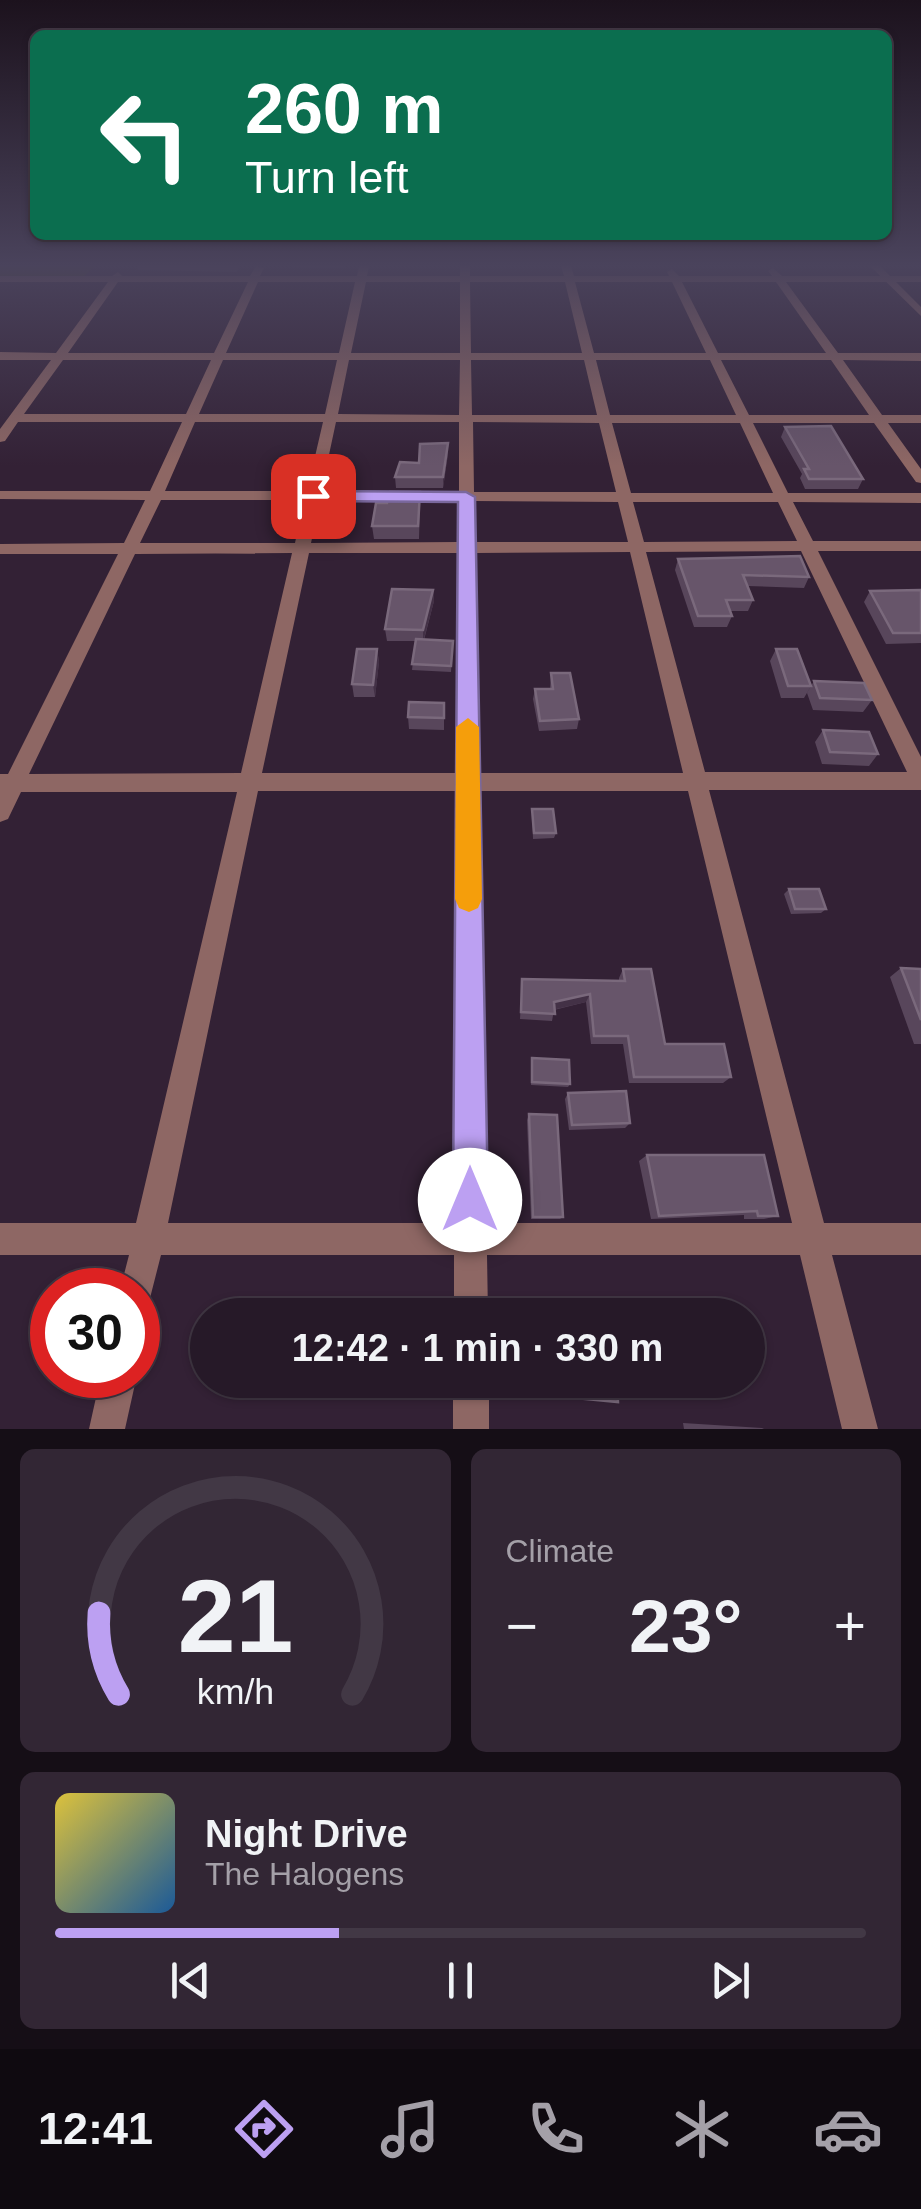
<!DOCTYPE html>
<meta charset="utf-8">
<style>
body{margin:0;font-family:Helvetica,sans-serif;background:#322634;color:#f1f3f6;height:100vh;display:flex;flex-direction:column;font-size:38px;white-space:nowrap}
*{box-sizing:border-box;margin:0}
p{font-size:32px;color:#a4a0a8}
.icon{flex:none;width:55px;height:55px;fill:none;stroke:currentColor;stroke-width:2;stroke-linecap:round;stroke-linejoin:round}
.map{position:relative;height:1429px;overflow:hidden}
.side{display:flex;flex-direction:column;gap:20px;padding:20px;background:#150e16;flex:1}
.side>*{flex:none}
.banner{position:absolute;left:30px;top:30px;width:862px;height:210px;border-radius:15px;box-shadow:0 2px 8px #0004,0 0 0 2px #423845;background:#0b6e4f;color:#fff;overflow:hidden}
.speed{position:absolute;left:30px;top:1268px;display:flex;gap:20px;font-size:50px;font-weight:700;text-align:center}
.speed>*{display:grid;place-content:center;width:130px;height:130px;border-radius:50%;background:#261928;box-shadow:0 2px 8px #0004,0 0 0 2px #423845;line-height:1}
.speed .limit{border:15px solid #d22;background:#fff;color:#111}
.pin{position:absolute;display:grid;place-items:center;width:85px;height:85px;color:#fff;margin:-42px;border-radius:20px;box-shadow:0 5px 15px #0006}
.me{position:absolute;width:110px;margin:-55px;rotate:0deg;stroke-linejoin:round;filter:drop-shadow(0 0 8px #0008)}
.turn{display:flex;align-items:center;gap:35px;height:210px;padding:0 50px;font-size:45px}
.turn .icon{width:130px;height:130px;stroke-width:2.5}
.turn b{display:block;font-size:70px;line-height:85px}
.big{font-size:75px;font-weight:700;line-height:1.1}
.side .card{flex:1;display:flex;flex-direction:column;justify-content:center;gap:15px;min-width:0;padding:0 35px;border-radius:15px;background:#322634}
.side .dial{align-items:center;gap:0}
.dial svg{height:260px;overflow:visible;fill:none;stroke:#423845;stroke-width:7;stroke-linecap:round;text-anchor:middle}
.dial text{fill:#f1f3f6;stroke:none}
.song{display:flex;align-items:center;gap:30px}
.cover{width:120px;height:120px;border-radius:15px;background:linear-gradient(135deg,hsl(50 70% 55%),hsl(210 70% 35%))}
.played{height:10px;border-radius:5px;background:linear-gradient(90deg,#bca0f2 35%,#423845 35%)}
.keys{display:flex;justify-content:space-around;direction:ltr}
.heat{display:flex;justify-content:space-between;align-items:center;font-size:55px;direction:ltr}
.side .tiles{flex:1;display:grid;gap:20px;grid-template-columns:1fr 1fr}
.card:last-child{grid-column:span 2}
.trip{position:absolute;left:190px;top:1298px;width:575px;height:100px;border-radius:50px;background:#261928;box-shadow:0 2px 8px #0004,0 0 0 2px #423845;font-weight:700;line-height:100px;text-align:center}
.menu{display:flex;height:160px;justify-content:space-around;align-items:center;background:#0f0a10;color:#a4a0a8}
.menu .icon{width:70px;height:70px}
.menu .current{color:#bca0f2}
.menu b{font-size:45px;color:#f1f3f6}
.map>svg:first-child{display:block}
.green{fill:#3c450e}
.lines{fill:none;stroke-linecap:round;stroke-linejoin:round}
.minor{fill:#8e6764;fill-rule:evenodd}
.tertiary{fill:#8e6764;fill-rule:evenodd}
.wall{fill:#58465b}
.shaded-wall{fill:#433146}
.building{fill:#67556a;stroke:#7a697c;stroke-width:2.5}
.route{fill:#bca0f2;stroke:#7a689d;stroke-width:2.5}
.slow{fill:#f59e0b}
</style>
<div class="map">
<svg width="921" height="1429" viewBox="0 0 921 1429">
<rect width="100%" height="100%" fill="#332135"/>
<path class="green" d="M 0,266 L 95,266 L 82,278 L 0,278 Z"/>
<g class="lines">
<path class="minor" d="M 256,266 L 264,268 L 260,276 L 357,276 L 359,266 L 369,266 L 367,276 L 460,276 L 460,266 L 470,266 L 470,276 L 564,276 L 561,266 L 571,266 L 574,276 L 669,276 L 667,272 L 672,269 L 679,276 L 772,276 L 768,271 L 773,268 L 782,276 L 921,276 L 921,282 L 786,282 L 838,353 L 921,353 L 921,361 L 843,360 L 882,415 L 921,415 L 921,423 L 888,423 L 921,469 L 921,483 L 916,482 L 874,423 L 753,423 L 788,493 L 921,493 L 921,503 L 793,502 L 813,541 L 921,541 L 921,551 L 818,551 L 921,757 L 921,790 L 709,790 L 824,1223 L 921,1223 L 921,1255 L 832,1255 L 878,1429 L 842,1429 L 800,1255 L 487,1255 L 488,1315 L 454,1315 L 454,1255 L 161,1255 L 149,1302 L 138,1306 L 138,1290 L 120,1290 L 129,1255 L 0,1255 L 0,1223 L 136,1223 L 237,792 L 21,792 L 8,819 L 0,822 L 0,774 L 8,774 L 118,554 L 0,554 L 0,544 L 124,543 L 145,500 L 0,499 L 0,491 L 150,491 L 182,422 L 18,422 L 5,441 L 0,442 L 0,429 L 51,360 L 0,360 L 0,352 L 56,353 L 108,282 L 0,282 L 0,276 L 112,276 L 118,272 L 122,276 L 250,276 ZM 118,282 L 248,282 L 214,353 L 68,353 ZM 258,282 L 355,282 L 339,353 L 226,353 ZM 366,282 L 460,282 L 460,353 L 351,353 ZM 470,282 L 565,282 L 582,353 L 471,353 ZM 575,282 L 672,282 L 706,353 L 594,353 ZM 682,282 L 776,282 L 826,353 L 718,353 ZM 63,360 L 211,360 L 186,414 L 24,414 ZM 223,360 L 337,360 L 325,414 L 199,414 ZM 349,360 L 460,360 L 459,415 L 338,414 ZM 471,360 L 584,360 L 597,415 L 472,415 ZM 596,360 L 710,360 L 736,415 L 610,415 ZM 721,360 L 831,360 L 869,415 L 749,415 ZM 195,422 L 323,422 L 307,491 L 165,491 ZM 336,422 L 459,422 L 459,492 L 321,492 ZM 473,422 L 599,423 L 616,492 L 474,492 ZM 612,423 L 740,423 L 773,493 L 631,493 ZM 161,500 L 304,500 L 295,543 L 140,543 ZM 320,501 L 459,501 L 459,542 L 311,543 ZM 474,501 L 618,502 L 628,542 L 475,542 ZM 633,502 L 778,502 L 797,541 L 644,542 ZM 801,551 L 907,772 L 705,772 L 646,552 ZM 630,552 L 683,773 L 479,773 L 475,553 ZM 292,553 L 241,773 L 29,774 L 135,554 ZM 309,553 L 458,553 L 457,773 L 262,773 ZM 258,791 L 457,791 L 455,1223 L 168,1223 ZM 479,791 L 688,791 L 792,1223 L 486,1223 Z
M 101,1375 L 137,1375 L 125,1429 L 89,1429 Z
M 453,1380 L 489,1380 L 489,1429 L 453,1429 Z"/>
<path class="tertiary" d="M 870,266 L 880,266 L 921,307 L 921,316 Z"/>
</g>
<path class="wall" d="M 137,266 L 240,266 L 237,272 L 138,270 Z
M 294,266 L 345,266 L 344,268 L 294,267 Z
M 785,427 L 863,479 L 858,489 L 805,489 L 800,478 L 802,474 L 781,437 Z
M 448,443 L 448,454 L 443,488 L 396,488 L 395,477 Z
M 387,503 L 420,505 L 419,539 L 374,539 L 372,526 Z
M 678,559 L 809,577 L 804,588 L 747,586 L 753,600 L 748,611 L 730,611 L 732,616 L 727,627 L 694,627 L 675,570 Z
M 433,590 L 434,601 L 424,640 L 453,641 L 451,672 L 412,670 L 415,641 L 387,641 L 385,629 Z
M 921,590 L 921,643 L 886,644 L 864,602 L 870,591 Z
M 377,649 L 379,662 L 375,697 L 354,697 L 352,684 Z
M 776,649 L 811,686 L 804,698 L 781,698 L 770,661 Z
M 551,673 L 579,719 L 577,729 L 539,731 L 533,699 L 535,689 L 550,689 Z
M 814,681 L 872,700 L 863,712 L 813,710 L 807,693 Z
M 444,703 L 444,730 L 409,729 L 408,717 Z
M 823,730 L 878,754 L 869,766 L 822,764 L 815,742 Z
M 532,809 L 556,833 L 554,838 L 533,839 Z
M 789,889 L 826,909 L 821,913 L 791,914 L 784,894 Z
M 901,968 L 921,969 L 921,1044 L 914,1044 L 890,977 Z
M 623,969 L 665,1044 L 731,1077 L 723,1083 L 629,1083 L 623,1044 L 591,1044 L 586,1002 L 554,1010 L 552,1021 L 520,1019 L 522,979 L 619,981 L 619,978 Z
M 532,1058 L 570,1084 L 568,1087 L 531,1085 Z
M 568,1093 L 630,1123 L 625,1128 L 569,1130 L 565,1099 Z
M 529,1114 L 563,1217 L 560,1219 L 531,1219 L 527,1120 Z
M 647,1155 L 778,1216 L 764,1219 L 744,1219 L 744,1215 L 651,1219 L 639,1161 Z
M 683,1423 L 762,1428 L 764,1429 L 684,1429 Z"/>
<path class="shaded-wall" d="M 448,443 L 448,454 L 443,488 L 443,477 Z
M 433,590 L 434,601 L 423,642 L 423,630 Z
M 377,649 L 379,662 L 375,697 L 373,685 Z
M 590,994 L 586,1002 L 552,1010 L 554,1002 Z"/>
<path class="building" d="M 831,426 L 863,479 L 809,479 L 804,469 L 809,469 L 785,427 Z
M 448,443 L 443,477 L 395,477 L 400,462 L 419,463 L 420,444 Z
M 390,492 L 420,492 L 418,526 L 372,526 L 376,503 L 387,503 Z
M 800,556 L 809,577 L 743,575 L 753,600 L 726,600 L 732,616 L 698,616 L 678,559 Z
M 392,589 L 433,590 L 423,630 L 385,629 Z
M 921,590 L 921,633 L 893,633 L 870,591 Z
M 416,639 L 453,641 L 451,666 L 412,664 Z
M 357,649 L 377,649 L 373,685 L 352,684 Z
M 776,649 L 797,649 L 811,686 L 788,686 Z
M 551,673 L 570,673 L 579,719 L 540,721 L 535,689 L 553,689 Z
M 814,681 L 864,683 L 872,700 L 820,698 Z
M 409,702 L 444,703 L 444,718 L 408,717 Z
M 823,730 L 869,732 L 878,754 L 830,752 Z
M 532,809 L 553,809 L 556,833 L 534,833 Z
M 789,889 L 819,889 L 826,909 L 795,909 Z
M 901,968 L 921,969 L 921,1020 Z
M 623,969 L 651,969 L 665,1044 L 724,1044 L 731,1077 L 634,1077 L 628,1036 L 594,1036 L 590,994 L 554,1002 L 555,1014 L 521,1012 L 522,979 L 625,981 Z
M 532,1058 L 569,1060 L 570,1084 L 532,1082 Z
M 626,1091 L 630,1123 L 572,1125 L 568,1093 Z
M 529,1114 L 557,1115 L 563,1217 L 533,1217 Z
M 647,1155 L 764,1155 L 778,1216 L 758,1216 L 757,1211 L 659,1216 Z
M 545,1380 L 617,1380 L 618,1402 L 545,1395 Z"/>
<linearGradient id="sky" x2="0" y2="1"><stop stop-color="#1c121d"/><stop offset="0.57" stop-color="#4a435c"/><stop offset="1" stop-color="#4a435c" stop-opacity="0"/></linearGradient>
<rect width="921" height="466" fill="url(#sky)"/>
<path class="route" d="M 466,492 L 475,497 L 488,1200 L 483,1213 L 470,1218 L 458,1213 L 453,1200 L 458,502 L 313,501 L 304,496 L 313,491 Z"/>
<path class="slow" d="M 468,718 L 479,727 L 482,899 L 478,908 L 469,912 L 459,908 L 455,899 L 456,727 Z"/>
</svg>
<div class="speed"><div class="limit">30</div></div>
<div class="pin" style="left:313px;top:496px;background:#d93025"><svg class="icon" aria-label="arrive" viewBox="0 0 24 24"><path d="M6 21V4h12l-3 4 3 4H6"/></svg></div>
<svg class="me" style="left:470px;top:1200px" viewBox="-20 -20 40 40"><circle r="19" fill="#fff"/><path d="M0-13L10 11 0 6-10 11z" fill="#bca0f2"/></svg>
<div class="trip">12:42 · 1 min · 330 m</div>
<div class="banner">
<div class="turn"><svg class="icon" aria-label="left" viewBox="0 0 24 24"><path d="M17 20v-9H6M10 6l-5 5 5 5"/></svg><div><b>260 m</b>Turn left</div></div>
</div>
</div>
<section class="side">
<div class="tiles">
<div class="card dial"><svg viewBox="0 0 100 80">
<path d="M14 69A42 42 0 1 1 86 69"/>
<path d="M14 69A42 42 0 0 1 8 44" stroke="#bca0f2"/>
<text x="50" y="56" font-size="32" font-weight="700">21</text>
<text x="50" y="72" font-size="11">km/h</text>
</svg></div>
<div class="card"><p>Climate</p>
<div class="heat"><a>−</a><b class="big">23°</b><a>+</a></div>
</div>
<div class="card">
<div class="song"><i class="cover"></i><div><b>Night Drive</b><p>The Halogens</p></div></div>
<div class="played"></div>
<div class="keys"><svg class="icon" aria-label="previous" viewBox="0 0 24 24"><path d="M18 5L8 12l10 7zM5 5v14"/></svg><svg class="icon" aria-label="pause" viewBox="0 0 24 24"><path d="M8 5v14M16 5v14"/></svg><svg class="icon" aria-label="next" viewBox="0 0 24 24"><path d="M6 5l10 7-10 7zM19 5v14"/></svg></div>
</div>
</div>
</section>
<nav class="menu">
<b>12:41</b>
<svg class="icon current" aria-label="directions" viewBox="0 0 24 24"><path d="M12 3l9 9-9 9-9-9zM9 14v-3h6M13 9l2 2-2 2"/></svg>
<svg class="icon" aria-label="music" viewBox="0 0 24 24"><path d="M9 18V5l10-2v13"/><circle cx="6" cy="18" r="3"/><circle cx="16" cy="16" r="3"/></svg>
<svg class="icon" aria-label="phone" viewBox="0 0 24 24"><path d="M5 4h4l2 5-3 2q2 4 5 5l2-3 5 2v4C11 20 4 13 5 4z"/></svg>
<svg class="icon" aria-label="climate" viewBox="0 0 24 24"><path d="M12 3v18M4 7l16 10M4 17L20 7"/></svg>
<svg class="icon" aria-label="car" viewBox="0 0 24 24"><path d="M5 17H2v-5l4-1 3-4h7l3 4 3 1v5h-3M9 17h6M6 11h13"/><circle cx="7" cy="17" r="2"/><circle cx="17" cy="17" r="2"/></svg>
</nav>
